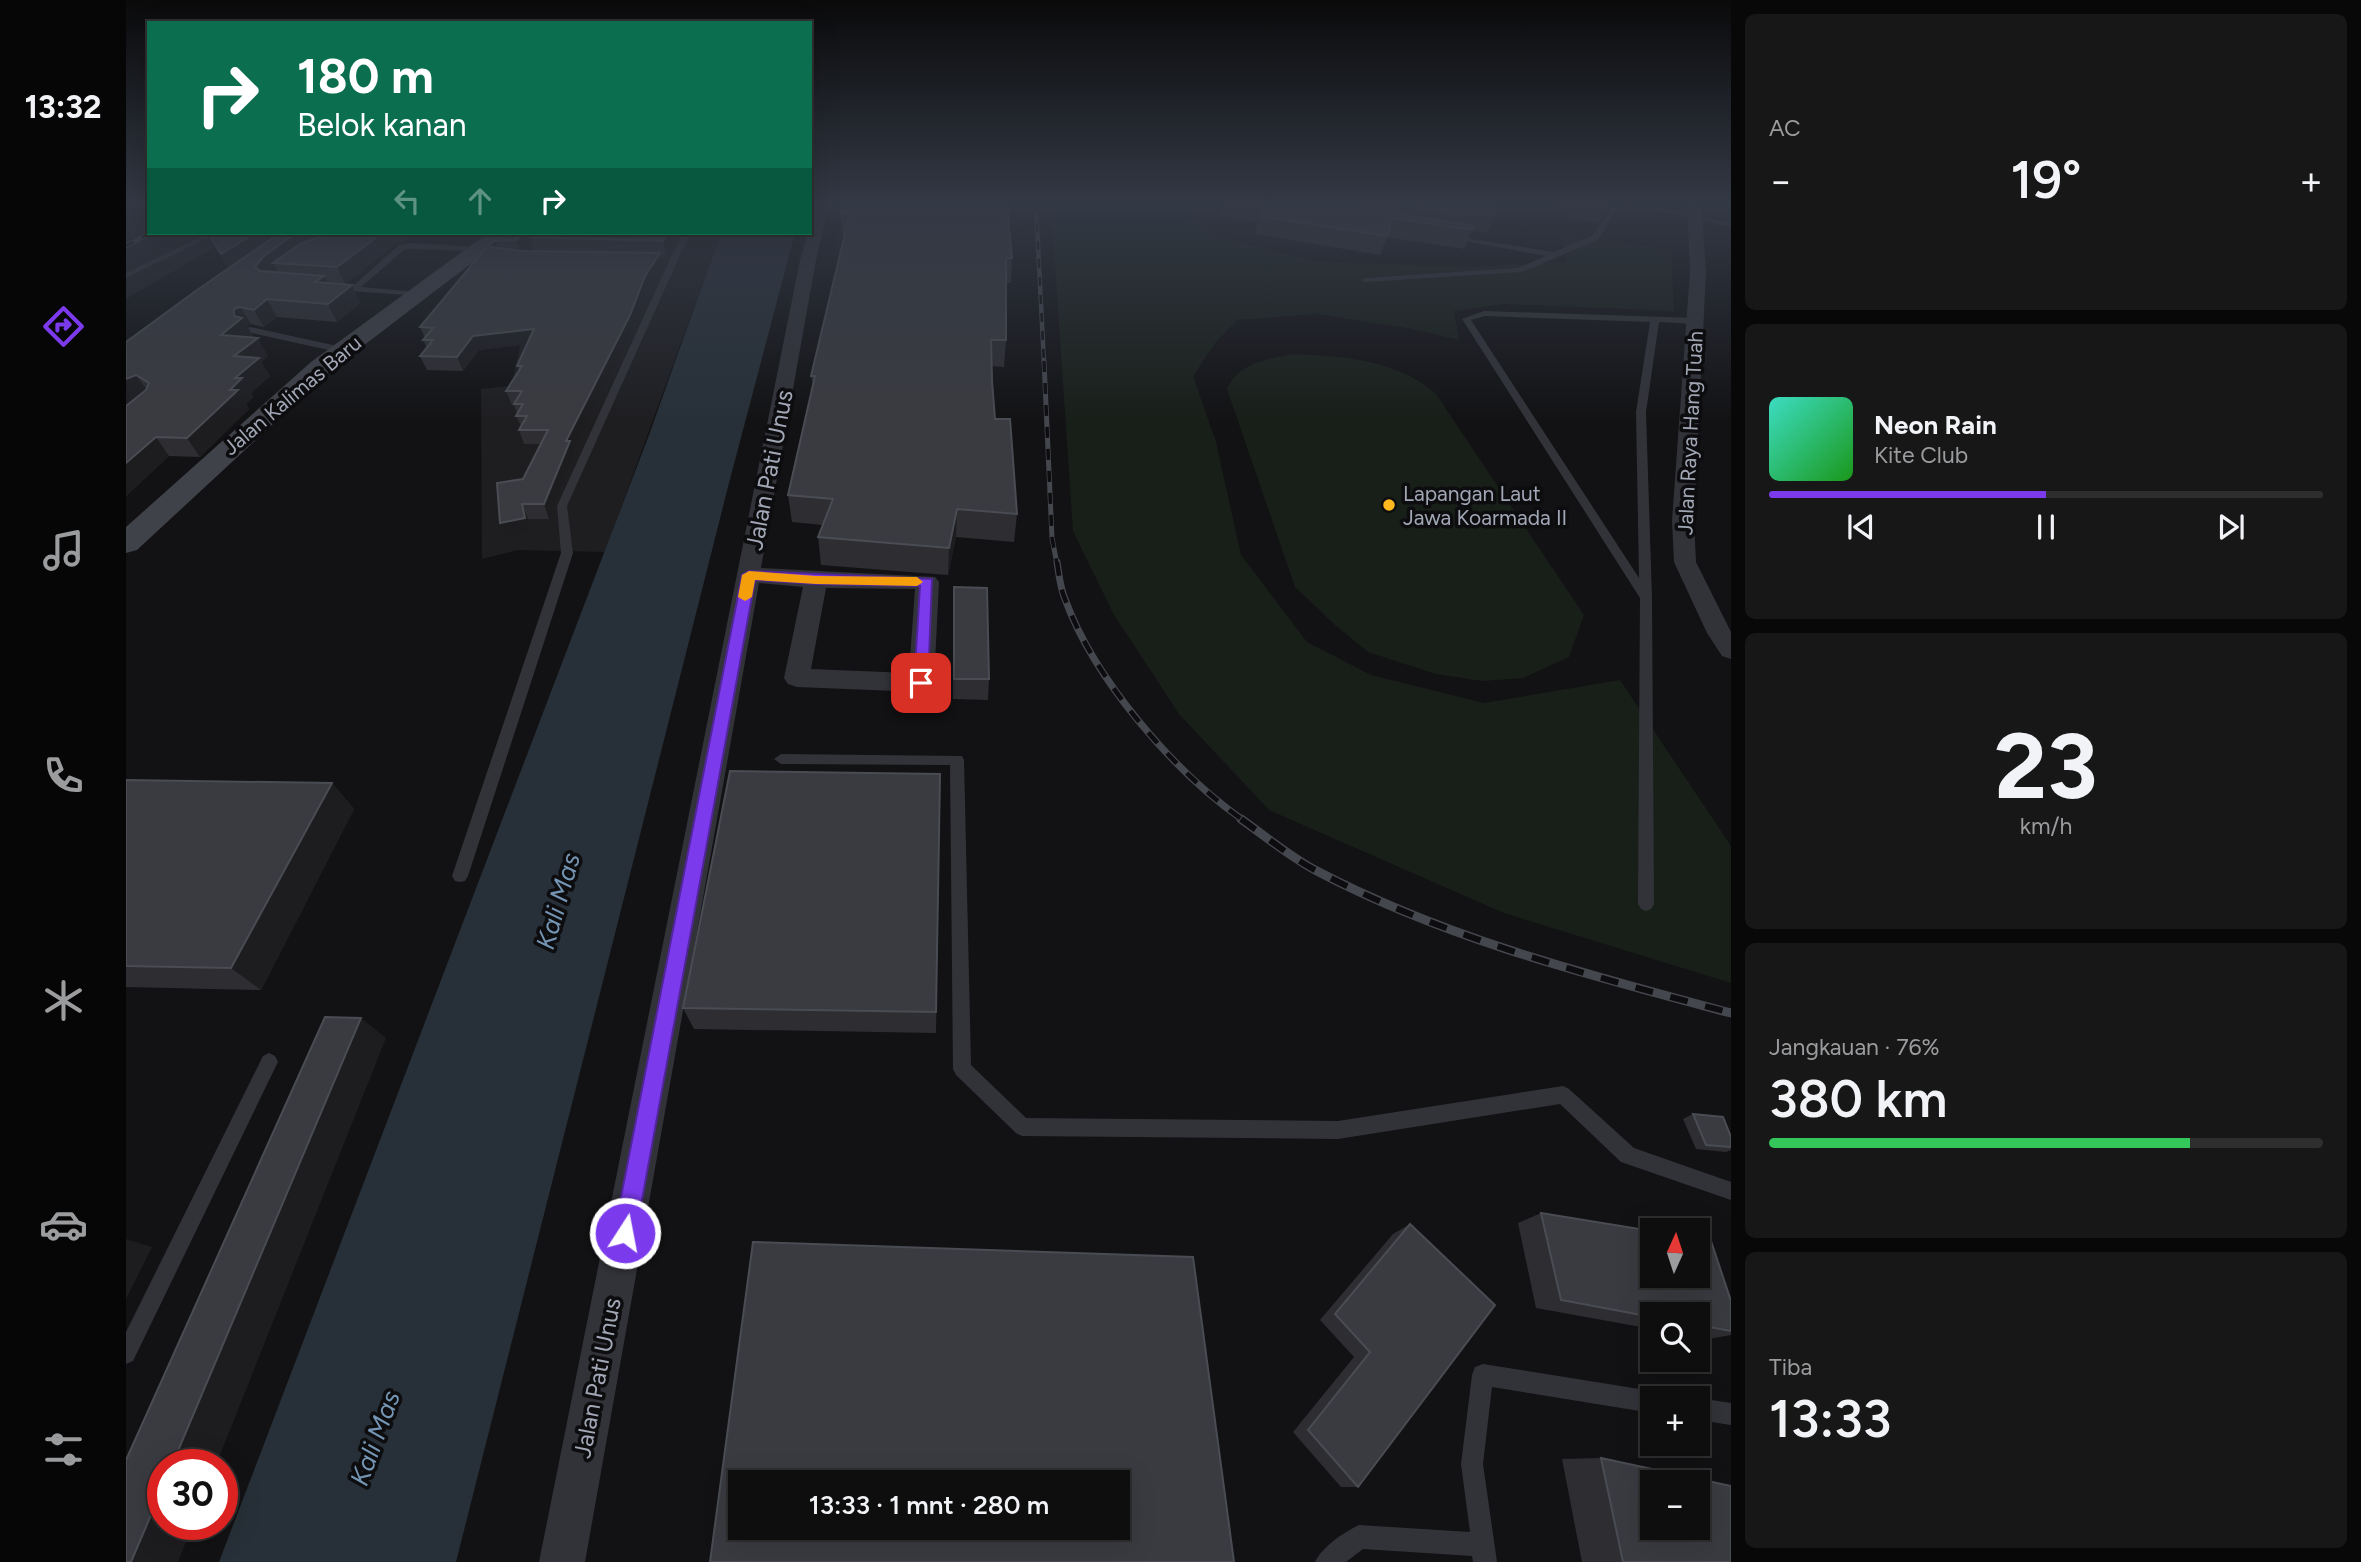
<!DOCTYPE html>
<html lang="id">
<meta charset="utf-8">
<style>
body{margin:0;font-family:Figtree,sans-serif;background:#171718;color:#f1f3f6;height:100vh;display:flex;flex-direction:column;font-size:26px;white-space:nowrap}
*{box-sizing:border-box;margin:0}
p{font-size:23px;color:#9b9c9e}
.icon{flex:none;width:38px;height:38px;fill:none;stroke:currentColor;stroke-width:2;stroke-linecap:round;stroke-linejoin:round}
.map{position:relative;flex:1;overflow:hidden}
.side{display:flex;flex-direction:column;gap:14px;padding:14px;background:#080808;width:630px}
.side>*{flex:none}
.banner{position:absolute;left:21px;top:21px;width:665px;height:214px;border-radius:0px;box-shadow:0 7px 28px #0002,0 0 0 2px #2e2e2f;background:#0b6e4f;color:#fff;overflow:hidden}
.needle{width:46px;rotate:3deg}
.tools{position:absolute;left:1514px;top:1218px;display:grid;gap:14px}
.tools a{display:grid;place-items:center;width:70px;height:70px;border-radius:0px;background:#0e0e0f;box-shadow:0 7px 28px #0002,0 0 0 2px #2e2e2f;font-size:35px}
.speed{position:absolute;left:21px;top:1449px;display:flex;gap:14px;font-size:35px;font-weight:700;text-align:center}
.speed>*{display:grid;place-content:center;width:91px;height:91px;border-radius:50%;background:#0e0e0f;box-shadow:0 7px 28px #0002,0 0 0 2px #2e2e2f;line-height:1}
.speed .limit{border:10px solid #d22;background:#fff;color:#111}
.pin{position:absolute;display:grid;place-items:center;width:60px;height:60px;color:#fff;margin:-30px;border-radius:14px;box-shadow:0 4px 10px #0006}
.me{position:absolute;width:77px;margin:-38px;rotate:11deg;stroke-linejoin:round;filter:drop-shadow(0 0 5px #0008)}
.turn{display:flex;align-items:center;gap:24px;height:147px;padding:0 35px;font-size:32px}
.turn .icon{width:91px;height:91px;stroke-width:2.5}
.turn b{display:block;font-size:49px;line-height:60px}
.lanes{display:flex;align-items:center;height:66px;padding:0 35px;background:#0003;justify-content:center;gap:35px;direction:ltr}
.lanes .off{opacity:.35}
.big{font-size:52px;font-weight:600;line-height:1.1}
.side .card{flex:1;display:flex;flex-direction:column;justify-content:center;gap:10px;min-width:0;padding:0 24px;border-radius:10px;background:#171718}
.side .dial{align-items:center;gap:0}
.dial b{font-size:91px;line-height:1}
.song{display:flex;align-items:center;gap:21px}
.cover{width:84px;height:84px;border-radius:10px;background:linear-gradient(135deg,hsl(170 70% 55%),hsl(120 70% 35%))}
.played{height:7px;border-radius:4px;background:linear-gradient(90deg,#7c3aed 50%,#2e2e2f 50%)}
.keys{display:flex;justify-content:space-around;direction:ltr}
.heat{display:flex;justify-content:space-between;align-items:center;font-size:38px;direction:ltr}
.charge{height:10px;border-radius:5px;background:linear-gradient(90deg,#34c759 76%,#2e2e2f 0)}
.trip{position:absolute;left:602px;top:1470px;width:402px;height:70px;border-radius:0px;background:#0e0e0f;box-shadow:0 7px 28px #0002,0 0 0 2px #2e2e2f;font-weight:600;line-height:70px;text-align:center}
main{display:flex;flex:1;min-height:0}
.tab-bar{display:flex;flex-direction:column;width:126px;justify-content:space-around;align-items:center;background:#060606;color:#9b9c9e}
.tab-bar .icon{width:49px;height:49px}
.tab-bar .selected{color:#7c3aed}
.tab-bar b{font-size:32px;color:#f1f3f6}
.map>svg:first-child{display:block}
.built{fill:#1e1e21}
.green{fill:#181f19}
.water{fill:#273038}
.lines{fill:none;stroke-linecap:round;stroke-linejoin:round}
.lane{fill:#323339;fill-rule:evenodd}
.street{fill:#323339;fill-rule:evenodd}
.secondary{fill:#404249;fill-rule:evenodd}
.rail-far3-casing{stroke:#45474e;stroke-width:4.5}
.rail-far2-casing{stroke:#45474e;stroke-width:5}
.rail-far1-casing{stroke:#45474e;stroke-width:7}
.rail-casing{stroke:#45474e;stroke-width:9}
.rail-far3{stroke:#0d0d0f;stroke-width:2.5;stroke-dasharray:9;stroke-linecap:butt}
.rail-far2{stroke:#0d0d0f;stroke-width:3.5;stroke-dasharray:11;stroke-linecap:butt}
.rail-far1{stroke:#0d0d0f;stroke-width:4.5;stroke-dasharray:14;stroke-linecap:butt}
.rail{stroke:#0d0d0f;stroke-width:6;stroke-dasharray:18;stroke-linecap:butt}
.wall{fill:#2e2e32}
.shaded-wall{fill:#1d1d20}
.building{fill:#3a3b40;stroke:#4a4c53;stroke-width:2;fill-rule:evenodd}
.route{fill:#7c3aed;stroke:#51269a;stroke-width:2}
.slow{fill:#f59e0b}
.poi-dot{fill:#ffb91e;stroke:#0d0d0f;stroke-width:2.5}
.labels{text-anchor:middle;dominant-baseline:central;stroke-width:7;stroke-linejoin:round;paint-order:stroke}
.far-street-label{font-size:21px;fill:#a2a7b6;stroke:#0d0d0f}
.far-poi-label{font-size:21px;fill:#a2a7b6;stroke:#0d0d0f;text-anchor:start}
.street-label{font-size:24px;fill:#a2a7b6;stroke:#0d0d0f}
.water-label{font-size:26px;font-style:italic;fill:#7595b4;stroke:#0d0d0f}
</style>
<main>
<nav class="tab-bar">
<b>13:32</b>
<svg class="icon selected" aria-label="directions" viewBox="0 0 24 24"><path d="M12 3l9 9-9 9-9-9zM9 14v-3h6M13 9l2 2-2 2"/></svg>
<svg class="icon" aria-label="music" viewBox="0 0 24 24"><path d="M9 18V5l10-2v13"/><circle cx="6" cy="18" r="3"/><circle cx="16" cy="16" r="3"/></svg>
<svg class="icon" aria-label="phone" viewBox="0 0 24 24"><path d="M5 4h4l2 5-3 2q2 4 5 5l2-3 5 2v4C11 20 4 13 5 4z"/></svg>
<svg class="icon" aria-label="climate" viewBox="0 0 24 24"><path d="M12 3v18M4 7l16 10M4 17L20 7"/></svg>
<svg class="icon" aria-label="car" viewBox="0 0 24 24"><path d="M5 17H2v-5l4-1 3-4h7l3 4 3 1v5h-3M9 17h6M6 11h13"/><circle cx="7" cy="17" r="2"/><circle cx="17" cy="17" r="2"/></svg>
<svg class="icon" aria-label="filters" viewBox="0 0 24 24"><path d="M4 7h16M4 17h16"/><circle cx="9" cy="7" r="2"/><circle cx="15" cy="17" r="2"/></svg>
</nav>
<div class="map">
<svg width="1605" height="1562" viewBox="0 0 1605 1562">
<rect width="100%" height="100%" fill="#121214"/>
<path class="built" d="M 7,205 L 23,205 L 23,233 L 113,233 L 0,299 L 0,208 Z
M 396,233 L 595,233 L 479,552 L 392,550 L 356,559 L 355,389 L 385,386 L 405,299 L 361,263 Z"/>
<path class="green" d="M 925,205 L 1071,205 L 1064,216 L 1082,235 L 1193,262 L 1345,267 L 1441,262 L 1435,235 L 1545,250 L 1548,311 L 1378,304 L 1328,311 L 1333,340 L 1287,329 L 1191,314 L 1111,320 L 1090,342 L 1067,376 L 1090,442 L 1115,555 L 1181,642 L 1245,675 L 1358,703 L 1494,680 L 1605,846 L 1605,983 L 1378,913 L 1143,810 L 1053,714 L 987,613 L 947,531 Z
M 1168,354 C 1217,356 1272,360 1310,394 L 1458,615 L 1443,657 L 1397,678 L 1356,681 L 1310,674 L 1242,652 L 1209,625 L 1169,587 L 1101,389 C 1113,362 1141,359 1168,354 Z"/>
<path class="water" d="M 595,233 L 669,233 L 603,483 L 330,1562 L 93,1562 L 523,435 Z"/>
<g class="lines">
<path class="lane" d="M 1487,205 L 1534,207 L 1605,223 L 1605,227 L 1534,211 L 1492,207 L 1472,240 L 1396,272 L 1239,282 L 1235,280 L 1239,278 L 1392,268 L 1420,256 L 1322,238 L 1326,236 L 1428,252 L 1466,236 Z
M 83,233 L 92,233 L 0,278 L 0,273 Z
M 556,233 L 564,233 L 441,506 L 447,553 L 342,876 L 339,881 L 334,882 L 329,881 L 326,876 L 435,553 L 431,506 Z
M 285,243 L 352,247 L 356,249 L 352,251 L 279,249 L 235,287 L 291,292 L 295,294 L 294,296 L 211,290 L 207,288 L 211,286 L 226,287 L 273,245 Z
M 1358,311 L 1569,318 L 1573,321 L 1569,324 L 1533,322 L 1520,412 L 1526,598 L 1528,904 L 1525,909 L 1520,911 L 1515,909 L 1512,904 L 1514,598 L 1336,319 ZM 1359,316 L 1524,322 L 1510,412 L 1513,578 L 1345,320 Z
M 124,327 L 216,347 L 220,350 L 216,353 L 121,332 L 121,328 Z
M 655,754 L 836,756 L 838,760 L 845,1065 L 900,1118 L 1212,1121 L 1437,1086 L 1443,1089 L 1508,1148 L 1605,1182 L 1605,1200 L 1495,1162 L 1434,1104 L 1212,1139 L 896,1136 L 890,1133 L 830,1075 L 827,1069 L 824,765 L 655,764 L 648,759 Z
M 143,1053 L 149,1056 L 152,1062 L 149,1068 L 7,1361 L 0,1364 L 0,1332 L 137,1056 Z
M 1357,1364 L 1526,1391 L 1534,1394 L 1535,1398 L 1526,1398 L 1526,1413 L 1366,1387 L 1357,1464 L 1371,1562 L 1347,1562 L 1346,1556 L 1237,1549 L 1220,1562 L 1189,1562 C 1196,1547 1218,1532 1233,1525 L 1344,1532 L 1335,1464 L 1346,1375 L 1349,1367 Z
M 1572,1398 L 1605,1403 L 1605,1425 L 1572,1420 Z"/>
<path class="street" d="M 689,205 L 703,205 L 690,260 L 635,568 L 809,577 L 813,582 L 808,683 L 804,690 L 795,692 L 671,687 L 662,684 L 658,678 L 677,587 L 633,583 L 459,1562 L 413,1562 L 674,260 L 682,233 L 684,233 ZM 700,588 L 789,589 L 783,673 L 685,669 Z
M 1561,205 L 1575,205 L 1580,271 L 1568,521 L 1570,562 L 1605,632 L 1605,659 L 1596,656 L 1581,633 L 1548,562 L 1546,521 L 1564,271 Z"/>
<path class="secondary" d="M 362,233 L 385,233 L 203,372 L 11,550 L 0,553 L 0,527 L 185,362 Z"/>
<g class="rail-far3-casing">
<path id="rail-far3" d="M 910,205 L 918,363
M 0,246 L 24,233"/>
</g>
<g class="rail-far2-casing">
<path id="rail-far2" d="M 918,361 L 926,538 L 931,564"/>
</g>
<g class="rail-far1-casing">
<path id="rail-far1" d="M 931,562 C 933,574 934,588 939,599 C 968,679 1048,772 1117,820"/>
</g>
<g class="rail-casing">
<path id="rail" d="M 1115,819 C 1139,836 1163,856 1189,870 C 1320,939 1463,975 1605,1013"/>
</g>
<use href="#rail-far3" class="rail-far3"/>
<use href="#rail-far2" class="rail-far2"/>
<use href="#rail-far1" class="rail-far1"/>
<use href="#rail" class="rail"/>
</g>
<path class="wall" d="M 717,205 L 886,258 L 885,283 L 880,283 L 880,340 L 878,367 L 866,366 L 869,419 L 891,514 L 888,542 L 830,537 L 822,575 L 695,565 L 692,537 L 697,525 L 666,522 L 662,495 L 687,386 L 685,376 L 718,237 L 717,237 L 715,213 Z
M 1096,205 L 1371,205 L 1369,215 L 1361,233 L 1346,231 L 1338,249 L 1261,237 L 1254,255 L 1129,234 L 1132,222 L 1093,216 Z
M 1409,205 L 1482,205 L 1472,223 L 1441,218 L 1441,209 Z
M 88,233 L 289,233 L 277,242 L 271,243 L 219,284 L 202,283 L 226,285 L 234,303 L 211,322 L 151,317 L 138,327 L 125,324 L 121,326 L 127,336 L 125,338 L 142,356 L 135,362 L 144,376 L 125,393 L 127,397 L 120,404 L 123,409 L 74,457 L 43,456 L 0,496 L 0,342 L 103,268 L 83,235 Z
M 378,233 L 402,244 L 397,251 L 408,251 L 404,237 L 407,233 L 552,233 L 552,234 L 541,257 L 534,257 L 537,267 L 522,289 L 508,329 L 448,451 L 449,455 L 423,519 L 402,519 L 405,532 L 381,538 L 397,479 L 414,444 L 398,444 L 393,430 L 395,426 L 390,416 L 391,414 L 388,405 L 386,405 L 380,391 L 393,370 L 391,366 L 401,344 L 353,350 L 337,371 L 301,370 L 294,356 L 301,348 L 297,340 L 299,338 L 294,327 L 364,243 Z
M 827,608 L 863,679 L 862,700 L 827,699 Z
M 814,774 L 810,1033 L 568,1029 L 557,1008 Z
M 0,780 L 206,783 L 228,809 L 135,990 L 0,987 Z
M 1567,1114 L 1605,1137 L 1605,1150 L 1600,1152 L 1570,1149 L 1557,1119 Z
M 1415,1213 L 1605,1301 L 1605,1335 L 1582,1339 L 1572,1337 L 1572,1314 L 1526,1314 L 1526,1329 L 1410,1308 L 1392,1223 Z
M 1284,1224 L 1232,1487 L 1215,1487 L 1167,1432 L 1228,1357 L 1194,1320 L 1267,1234 Z
M 1475,1458 L 1605,1562 L 1456,1562 L 1436,1459 Z"/>
<path class="shaded-wall" d="M 129,233 L 163,233 L 105,271 L 95,254 Z
M 177,233 L 217,233 L 147,263 L 151,270 L 146,274 L 138,285 L 129,267 L 137,257 L 164,237 Z
M 256,233 L 289,233 L 277,242 L 271,243 L 219,284 L 211,267 Z
M 397,233 L 398,233 L 402,244 L 395,253 L 390,240 Z
M 541,233 L 552,233 L 552,234 L 541,257 L 537,241 Z
M 369,241 L 374,254 L 369,257 L 364,244 Z
M 534,253 L 537,267 L 522,289 L 508,329 L 448,451 L 449,455 L 423,519 L 418,504 L 440,441 L 519,276 Z
M 198,276 L 207,293 L 189,282 Z
M 226,285 L 234,303 L 211,322 L 202,304 Z
M 141,299 L 151,317 L 138,327 L 128,310 Z
M 114,307 L 125,324 L 121,326 L 127,336 L 106,353 L 95,335 L 108,316 L 108,309 Z
M 408,329 L 412,343 L 353,350 L 337,371 L 331,357 L 347,336 Z
M 132,338 L 142,356 L 135,362 L 144,376 L 125,393 L 127,397 L 120,404 L 123,409 L 74,457 L 61,438 L 104,390 L 109,378 L 108,356 Z
M 10,375 L 23,393 L 0,410 L 0,379 Z
M 30,437 L 43,456 L 0,496 L 0,463 Z
M 396,504 L 402,519 L 405,532 L 381,538 L 374,523 Z
M 831,509 L 830,537 L 822,575 L 823,548 Z
M 206,783 L 228,809 L 135,990 L 105,968 Z
M 235,1018 L 260,1038 L 90,1465 L 46,1465 Z
M 0,1239 L 26,1247 L 0,1299 Z
M 37,1487 L 37,1524 L 67,1524 L 52,1562 L 5,1562 Z"/>
<path class="building" d="M 717,205 L 881,205 L 886,258 L 880,258 L 880,340 L 865,340 L 866,381 L 869,419 L 884,419 L 891,514 L 831,509 L 823,548 L 692,537 L 707,499 L 662,495 L 689,376 L 685,376 L 724,213 L 715,213 Z
M 1140,205 L 1222,205 L 1347,226 L 1346,230 L 1266,218 L 1261,236 L 1134,216 Z
M 1274,205 L 1371,205 L 1369,215 L 1349,212 L 1348,216 Z
M 88,233 L 129,233 L 95,254 L 83,235 Z
M 154,233 L 177,233 L 164,237 L 137,257 L 129,267 L 134,271 L 198,276 L 189,282 L 226,285 L 202,304 L 141,299 L 128,310 L 114,307 L 108,309 L 108,316 L 116,318 L 95,335 L 132,338 L 108,356 L 133,358 L 109,378 L 116,378 L 104,390 L 112,390 L 61,438 L 30,437 L 0,463 L 0,406 L 20,390 L 23,383 L 10,375 L 0,379 L 0,342 L 71,290 Z
M 204,233 L 256,233 L 211,267 L 147,263 L 174,244 Z
M 378,233 L 397,233 L 390,240 L 369,241 L 364,244 L 365,247 L 394,251 L 534,253 L 519,276 L 504,315 L 440,441 L 444,441 L 418,504 L 396,504 L 399,518 L 374,523 L 371,483 L 397,479 L 422,430 L 393,430 L 401,416 L 390,416 L 397,404 L 388,404 L 396,391 L 380,391 L 396,366 L 391,366 L 408,329 L 347,336 L 331,357 L 294,356 L 307,340 L 297,340 L 307,328 L 294,327 L 364,243 Z
M 407,233 L 541,233 L 537,241 L 404,237 Z
M 828,587 L 861,588 L 863,679 L 828,679 Z
M 604,771 L 814,774 L 810,1012 L 557,1008 Z
M 0,780 L 206,783 L 105,968 L 0,966 Z
M 199,1017 L 235,1018 L 46,1465 L 37,1465 L 37,1487 L 5,1562 L 0,1562 L 0,1460 Z
M 1567,1114 L 1597,1117 L 1605,1137 L 1605,1147 L 1580,1145 Z
M 1415,1213 L 1526,1231 L 1526,1276 L 1572,1276 L 1572,1239 L 1585,1241 L 1605,1301 L 1605,1331 L 1572,1325 L 1572,1314 L 1526,1314 L 1526,1317 L 1435,1300 Z
M 1284,1224 L 1369,1305 L 1232,1487 L 1182,1430 L 1244,1352 L 1209,1314 Z
M 627,1242 L 1067,1257 L 1108,1562 L 584,1562 ZM 614,1482 L 992,1482 L 992,1528 L 614,1528 Z
M 1475,1458 L 1605,1486 L 1605,1562 L 1497,1562 ZM 1526,1482 L 1572,1482 L 1572,1528 L 1526,1528 Z"/>
<linearGradient id="sky" x2="0" y2="1"><stop stop-color="#0a0a0b"/><stop offset="0.48" stop-color="#333945"/><stop offset="1" stop-color="#333945" stop-opacity="0"/></linearGradient>
<rect width="1605" height="423" fill="url(#sky)"/>
<path class="route" d="M 623,571 L 806,579 L 802,683 L 795,688 L 788,683 L 794,586 L 690,584 L 629,580 L 510,1233 L 507,1241 L 499,1244 L 491,1241 L 488,1233 L 616,575 Z"/>
<path class="slow" d="M 623,571 L 690,576 L 791,577 L 797,582 L 791,586 L 690,584 L 629,580 L 626,597 L 619,601 L 612,597 L 616,575 Z"/>
<circle class="poi-dot" cx="1263" cy="505" r="7"/>
<g class="labels">
<g class="far-street-label">
<text transform="translate(166 395) rotate(-40)">Jalan Kalimas Baru</text>
<text transform="translate(1564 433) rotate(-87)">Jalan Raya Hang Tuah</text>
</g>
<g class="far-poi-label">
<text x="1277" y="493">Lapangan Laut<tspan x="1277" dy="24">Jawa Koarmada II</tspan></text>
</g>
<g class="street-label">
<text transform="translate(643 470) rotate(-79)">Jalan Pati Unus</text>
<text transform="translate(471 1378) rotate(-79)">Jalan Pati Unus</text>
</g>
<g class="water-label">
<text transform="translate(432 901) rotate(-74)">Kali Mas</text>
<text transform="translate(249 1438) rotate(-70)">Kali Mas</text>
</g>
</g>
</svg>
<div class="tools">
<a><svg class="needle" viewBox="-14 -14 28 28"><path d="M0-13l5 13h-10z" fill="#e53935"/><path d="M0 13l5-13h-10z" fill="#9b9c9e"/></svg></a>
<a><svg class="icon" aria-label="search" viewBox="0 0 24 24"><circle cx="10" cy="10" r="6"/><path d="M15 15l6 6"/></svg></a>
<a>+</a>
<a>−</a>
</div>
<div class="speed"><div class="limit">30</div></div>
<div class="pin" style="left:795px;top:683px;background:#d93025"><svg class="icon" aria-label="arrive" viewBox="0 0 24 24"><path d="M6 21V4h12l-3 4 3 4H6"/></svg></div>
<svg class="me" style="left:499px;top:1233px" viewBox="-20 -20 40 40"><circle r="17" fill="#7c3aed" stroke="#fff" stroke-width="3"/><path d="M0-11L8 9 0 5-8 9z" fill="#fff"/></svg>
<div class="trip">13:33 · 1 mnt · 280 m</div>
<div class="banner">
<div class="turn"><svg class="icon" aria-label="right" viewBox="0 0 24 24"><path d="M7 20v-9h11M14 6l5 5-5 5"/></svg><div><b>180 m</b>Belok kanan</div></div>
<div class="lanes"><svg class="icon off" aria-label="left" viewBox="0 0 24 24"><path d="M17 20v-9H6M10 6l-5 5 5 5"/></svg><svg class="icon off" aria-label="ahead" viewBox="0 0 24 24"><path d="M12 20V5M6 11l6-6 6 6"/></svg><svg class="icon" aria-label="right" viewBox="0 0 24 24"><path d="M7 20v-9h11M14 6l5 5-5 5"/></svg></div>
</div>
</div>
<section class="side">
<div class="card"><p>AC</p>
<div class="heat"><a>−</a><b class="big">19°</b><a>+</a></div>
</div>
<div class="card">
<div class="song"><i class="cover"></i><div><b>Neon Rain</b><p>Kite Club</p></div></div>
<div class="played"></div>
<div class="keys"><svg class="icon" aria-label="previous" viewBox="0 0 24 24"><path d="M18 5L8 12l10 7zM5 5v14"/></svg><svg class="icon" aria-label="pause" viewBox="0 0 24 24"><path d="M8 5v14M16 5v14"/></svg><svg class="icon" aria-label="next" viewBox="0 0 24 24"><path d="M6 5l10 7-10 7zM19 5v14"/></svg></div>
</div>
<div class="card dial"><b>23</b><p>km/h</p></div>
<div class="card"><p>Jangkauan · 76%</p><b class="big">380 km</b><div class="charge"></div></div>
<div class="card"><p>Tiba</p><b class="big">13:33</b></div>
</section>
</main>
